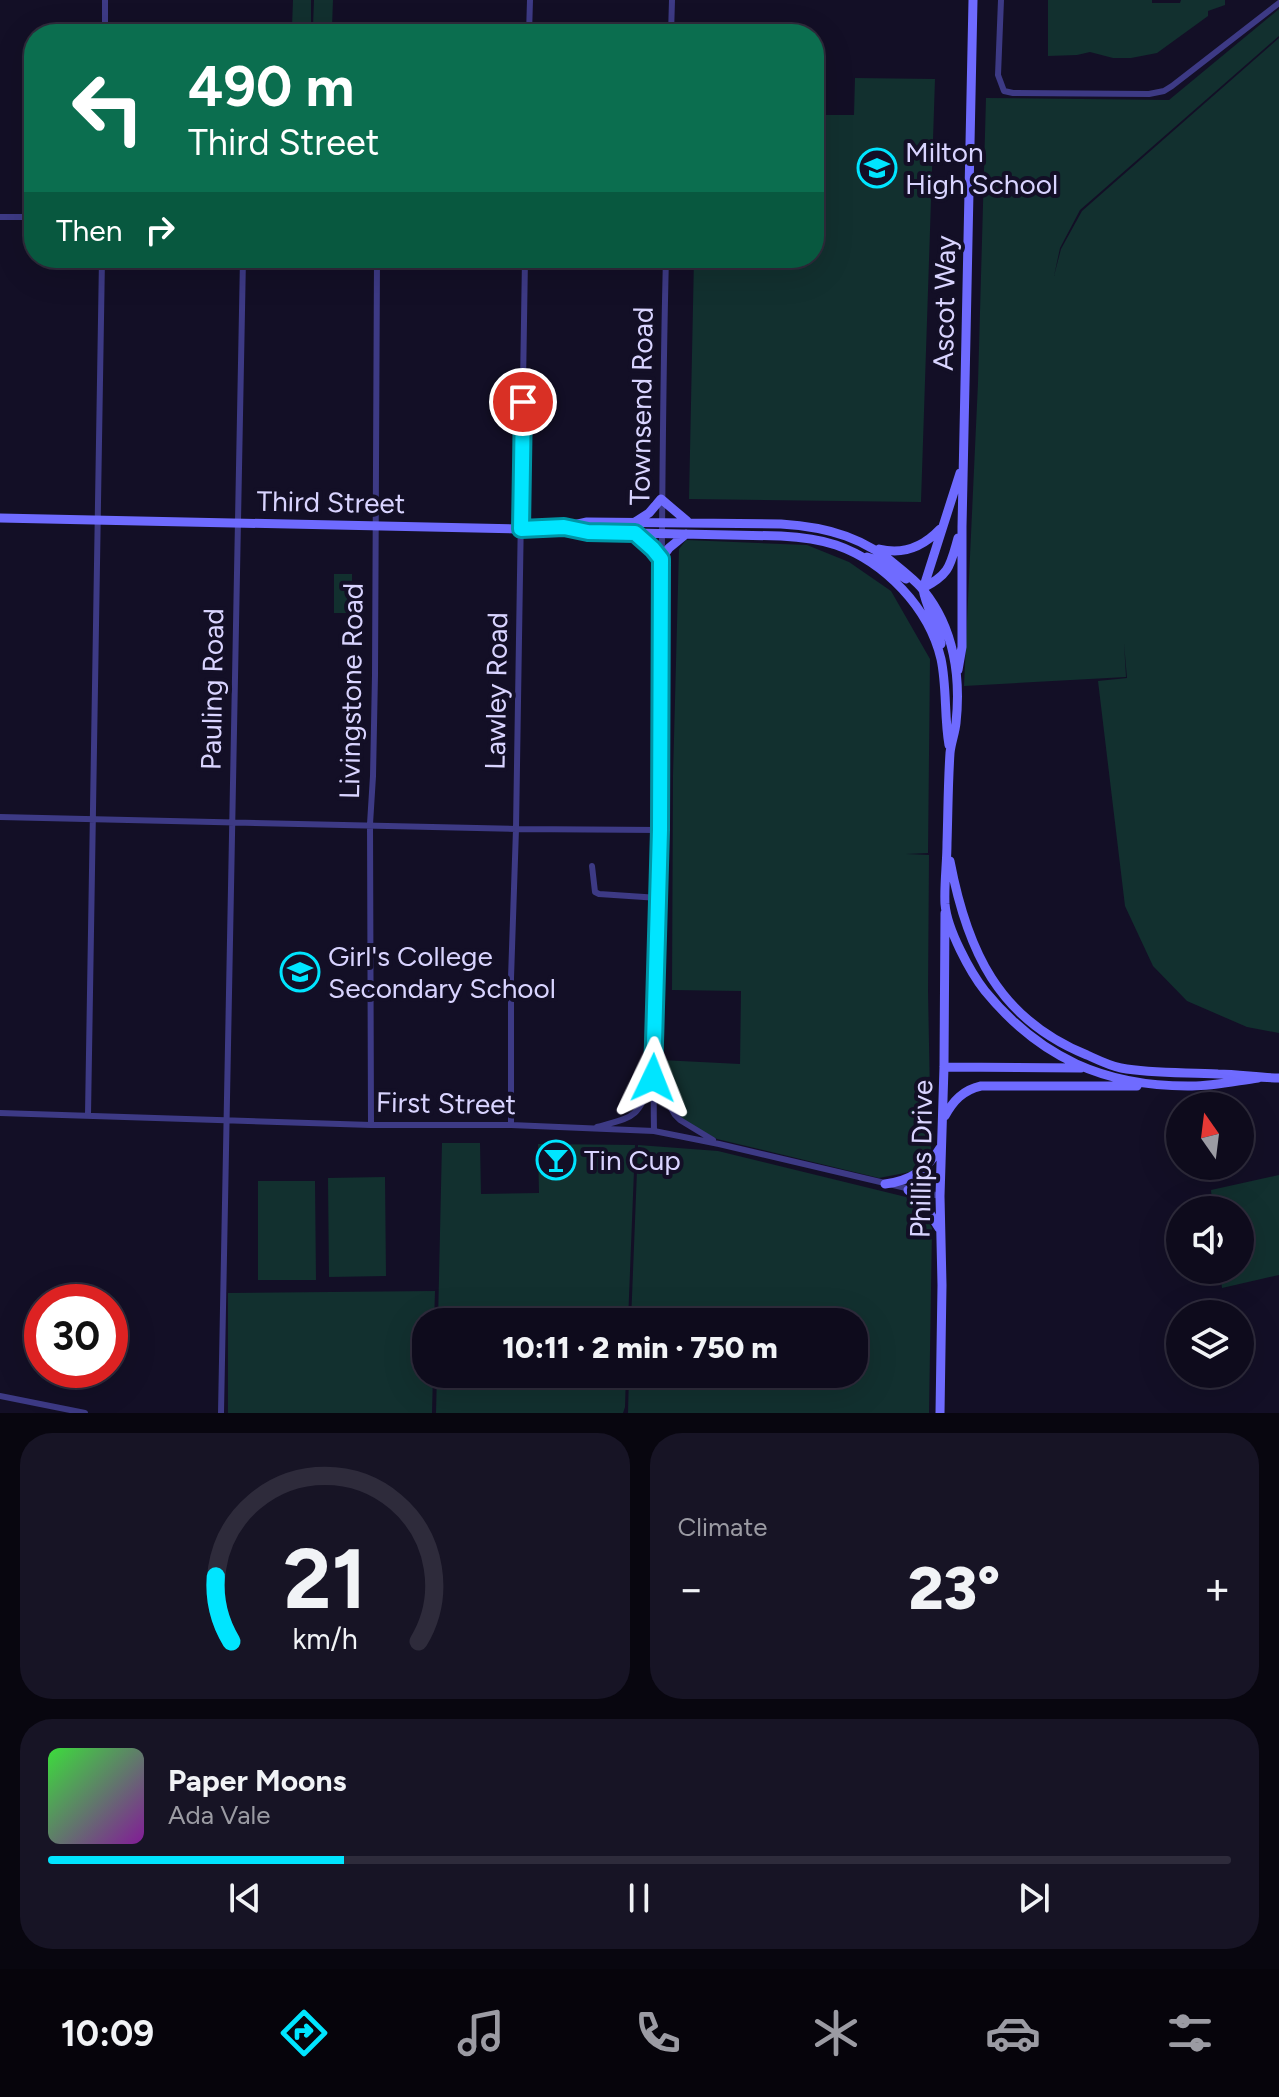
<!DOCTYPE html>
<meta charset="utf-8">
<style>
body{margin:0;font-family:Figtree,sans-serif;background:#171425;color:#f1f3f6;height:100vh;display:flex;flex-direction:column;font-size:30px;white-space:nowrap}
*{box-sizing:border-box;margin:0}
p{font-size:26px;color:#9b9ba3}
.icon{flex:none;width:44px;height:44px;fill:none;stroke:currentColor;stroke-width:2;stroke-linecap:round;stroke-linejoin:round}
.map{position:relative;height:1413px;overflow:hidden}
.panel{display:flex;flex-direction:column;gap:20px;padding:20px;background:#08060f;flex:1}
.panel>*{flex:none}
.top-card{position:absolute;left:24px;top:24px;width:800px;height:244px;border-radius:32px;box-shadow:0 8px 32px #0002,0 0 0 2px #2e2b3b;background:#0b6e4f;color:#fff;overflow:hidden}
.needle{width:52px;rotate:346deg}
.tools{position:absolute;left:1166px;top:1092px;display:grid;gap:16px}
.tools a{display:grid;place-items:center;width:88px;height:88px;border-radius:50%;background:#0e0b1c;box-shadow:0 8px 32px #0002,0 0 0 2px #2e2b3b;font-size:40px}
.speed{position:absolute;left:24px;top:1284px;display:flex;gap:16px;font-size:40px;font-weight:700;text-align:center}
.speed>*{display:grid;place-content:center;width:104px;height:104px;border-radius:50%;background:#0e0b1c;box-shadow:0 8px 32px #0002,0 0 0 2px #2e2b3b;line-height:1}
.speed .limit{border:12px solid #d22;background:#fff;color:#111}
.pin{position:absolute;display:grid;place-items:center;width:68px;height:68px;color:#fff;margin:-34px;border:4px solid #fff;border-radius:50%;box-shadow:0 2px 8px #0007}
.me{position:absolute;width:88px;margin:-44px;rotate:2deg;stroke-linejoin:round;filter:drop-shadow(0 0 6px #0008)}
.turn{display:flex;align-items:center;gap:28px;height:168px;padding:0 32px;font-size:36px}
.turn .icon{width:104px;height:104px;stroke-width:2.5}
.turn b{display:block;font-size:56px;line-height:68px}
.then{display:flex;align-items:center;height:76px;padding:0 32px;background:#0003;gap:16px;font-size:30px}
.big{font-size:60px;font-weight:800;line-height:1.1}
.panel .card{flex:1;display:flex;flex-direction:column;justify-content:center;gap:12px;min-width:0;padding:0 28px;border-radius:32px;background:#171425}
.panel .dial{align-items:center;gap:0}
.dial svg{height:208px;overflow:visible;fill:none;stroke:#2e2b3b;stroke-width:7;stroke-linecap:round;text-anchor:middle}
.dial text{fill:#f1f3f6;stroke:none}
.song{display:flex;align-items:center;gap:24px}
.cover{width:96px;height:96px;border-radius:12px;background:linear-gradient(135deg,hsl(120 70% 55%),hsl(290 70% 35%))}
.played{height:8px;border-radius:4px;background:linear-gradient(90deg,#00e5ff 25%,#2e2b3b 25%)}
.keys{display:flex;justify-content:space-around;direction:ltr}
.heat{display:flex;justify-content:space-between;align-items:center;font-size:44px;direction:ltr}
.panel .tiles{flex:1;display:grid;gap:20px;grid-template-columns:1fr 1fr}
.card:last-child{grid-column:span 2}
.trip{position:absolute;left:412px;top:1308px;width:456px;height:80px;border-radius:32px;background:#0e0b1c;box-shadow:0 8px 32px #0002,0 0 0 2px #2e2b3b;font-weight:800;line-height:80px;text-align:center}
.tab-bar{display:flex;height:128px;justify-content:space-around;align-items:center;background:#06040b;color:#9b9ba3}
.tab-bar .icon{width:56px;height:56px}
.tab-bar .on{color:#00e5ff}
.tab-bar b{font-size:36px;color:#f1f3f6}
.map>svg:first-child{display:block}
.green{fill:#12302f}
.lines{fill:none;stroke-linecap:round;stroke-linejoin:round}
.street{stroke:#3d3a85;stroke-width:6}
.secondary{stroke:#6f6bff;stroke-width:9}
.route-casing{stroke:#0095a6;stroke-width:20}
.route{stroke:#00e5ff;stroke-width:14}
.labels{text-anchor:middle;dominant-baseline:central;stroke-width:8;stroke-linejoin:round;paint-order:stroke}
.poi-label{font-size:28px;fill:#d9d4ff;stroke:#130f26;text-anchor:start}
.street-label{font-size:28px;fill:#d9d4ff;stroke:#130f26}
</style>
<div class="map">
<svg width="1279" height="1413" viewBox="0 0 1279 1413">
<rect width="100%" height="100%" fill="#130f26"/>
<path class="green" d="M 293,0 L 311,0 L 311,27 L 292,27 Z
M 314,0 L 333,0 L 332,27 L 313,26 Z
M 1048,0 L 1152,0 L 1152,3 L 1180,3 L 1181,0 L 1225,0 L 1225,5 L 1208,11 L 1208,16 L 1157,53 L 1131,58 L 1113,58 L 1090,52 L 1077,55 L 1048,56 Z
M 1279,9 L 1279,36 L 1080,210 L 1060,248 L 1054,276 L 1061,249 L 1082,211 L 1279,38 L 1279,1033 L 1247,1027 L 1187,1001 L 1153,966 L 1125,906 L 1098,681 L 1127,678 L 1124,643 L 1126,677 L 964,686 L 978,383 L 986,98 L 1169,100 Z
M 855,78 L 935,79 L 921,502 L 689,499 L 694,258 L 814,258 L 814,115 L 854,115 Z
M 686,540 L 807,545 L 849,562 L 891,591 L 930,659 L 928,853 L 906,854 L 929,855 L 928,991 L 931,1149 L 915,1171 L 879,1178 L 717,1139 L 691,1125 L 676,1115 L 665,1087 L 661,1060 L 740,1064 L 741,991 L 672,990 L 673,776 L 679,549 Z
M 334,574 L 352,574 L 352,613 L 334,613 Z
M 442,1143 L 480,1143 L 481,1194 L 539,1193 L 538,1144 L 635,1145 L 628,1322 L 438,1322 Z
M 638,1145 L 718,1151 L 906,1197 L 920,1208 L 932,1228 L 929,1413 L 628,1413 L 629,1374 L 854,1374 L 854,1322 L 631,1322 Z
M 1279,1175 L 1279,1275 L 1222,1288 L 1220,1270 L 1240,1270 L 1240,1210 L 1213,1210 L 1211,1190 Z
M 385,1177 L 386,1276 L 329,1277 L 328,1178 Z
M 258,1181 L 315,1181 L 316,1280 L 258,1280 Z
M 435,1291 L 434,1322 L 426,1322 L 426,1374 L 433,1374 L 432,1413 L 228,1413 L 228,1293 Z
M 437,1374 L 626,1374 L 625,1407 L 623,1413 L 436,1413 Z"/>
<g class="lines">
<path class="street" d="M 1001,0 L 998,75 L 1004,91 L 1013,93 L 1149,94 L 1164,91 L 1172,86 L 1279,3
M 105,34 L 105,0
M 529,34 L 530,0
M 671,34 L 672,0
M 0,217 L 34,217
M 0,817 L 516,829 L 660,830
M 592,866 L 595,892 L 599,894 L 659,898
M 655,1081 L 675,1115 L 680,1120 L 713,1140
M 0,1113 L 371,1125 L 511,1125 L 654,1131 L 719,1144 L 940,1196
M 88,1115 L 102,258
M 371,1125 L 370,824 L 373,776 L 375,675 L 377,258
M 511,1125 L 511,978 L 516,829 L 525,258
M 597,1127 C 636,1116 636,1119 652,1081
M 654,1131 C 652,1030 659,929 660,828 C 662,638 661,448 666,258
M 0,1396 L 85,1413
M 221,1413 L 243,258"/>
<path class="secondary" d="M 0,518 L 521,529 L 564,527 L 587,522 L 781,524 C 829,527 866,538 902,570 C 910,577 918,583 924,591 C 954,628 961,677 956,723 C 955,733 951,743 950,753 C 948,783 948,813 947,843 C 947,863 944,884 945,904 C 947,929 970,972 985,991 C 1040,1058 1105,1087 1192,1086 C 1213,1086 1236,1081 1258,1078
M 635,522 L 649,513 L 661,499 L 687,521
M 568,528 L 588,532 L 781,536 C 800,537 818,539 836,545 C 885,562 929,608 941,659 C 947,687 944,716 949,745
M 635,533 L 653,549 L 661,559 L 669,548 L 686,534
M 879,549 C 903,555 923,547 940,529
M 867,557 L 877,560 L 906,579
M 923,588 C 950,574 950,566 958,538
M 941,644 C 938,625 926,608 923,589 L 960,473
M 958,670 L 962,647 L 962,527 L 973,0
M 950,861 C 967,950 998,1019 1087,1055 C 1098,1060 1110,1066 1121,1068 C 1153,1074 1187,1072 1218,1074 C 1239,1074 1259,1078 1279,1078
M 944,1067 L 1081,1068
M 945,1116 C 953,1101 963,1090 981,1086 L 1137,1086
M 885,1184 C 910,1181 927,1170 940,1148
M 908,1190 L 924,1204 L 939,1228
M 940,1413 L 942,1285 L 940,1196 L 944,1067 L 945,913"/>
</g>
<g class="lines">
<g class="route-casing">
<path id="route" d="M 523,402 L 521,529 L 564,527 L 588,532 L 635,533 L 653,549 L 661,559 L 660,830 L 653,1078"/>
</g>
<use href="#route" class="route"/>
</g>
<defs>
<g id="school-ring" transform="scale(2)"><circle r="9.5" fill="#130f26" stroke="#00e5ff" stroke-width="1.5"/><path d="M0-5L7-2L0 1L-7-2ZM-4 1L0 2.5L4 1V4Q0 6-4 4Z" fill="#00e5ff"/></g>
<g id="university-ring" transform="scale(2)"><circle r="9.5" fill="#130f26" stroke="#00e5ff" stroke-width="1.5"/><path d="M0-5L7-2L0 1L-7-2ZM-4 1L0 2.5L4 1V4Q0 6-4 4Z" fill="#00e5ff"/></g>
<g id="bar-ring" transform="scale(2)"><circle r="9.5" fill="#130f26" stroke="#00e5ff" stroke-width="1.5"/><path d="M-6-5H6L.8 .8V4.5H3.5V6h-7V4.5H-.8V.8Z" fill="#00e5ff"/></g>
</defs>
<g fill-rule="evenodd">
<use href="#school-ring" x="877" y="168"/>
<use href="#university-ring" x="300" y="972"/>
<use href="#bar-ring" x="556" y="1160"/>
</g>
<g class="labels">
<g class="poi-label">
<text x="905" y="152">Milton<tspan x="905" dy="32">High School</tspan></text>
<text x="328" y="956">Girl's College<tspan x="328" dy="32">Secondary School</tspan></text>
<text x="584" y="1160">Tin Cup</text>
</g>
<g class="street-label">
<text transform="translate(944 303) rotate(-89)">Ascot Way</text>
<text transform="translate(641 406) rotate(-89)">Townsend Road</text>
<text transform="translate(331 502) rotate(1)">Third Street</text>
<text transform="translate(212 689) rotate(-89)">Pauling Road</text>
<text transform="translate(351 691) rotate(-89)">Livingstone Road</text>
<text transform="translate(496 691) rotate(-89)">Lawley Road</text>
<text transform="translate(446 1103) rotate(1)">First Street</text>
<text transform="translate(921 1159) rotate(-89)">Phillips Drive</text>
</g>
</g>
</svg>
<div class="tools">
<a><svg class="needle" viewBox="-14 -14 28 28"><path d="M0-13l5 13h-10z" fill="#e53935"/><path d="M0 13l5-13h-10z" fill="#9b9ba3"/></svg></a>
<a><svg class="icon" aria-label="sound" viewBox="0 0 24 24"><path d="M4 9h4l5-4v14l-5-4H4zM17 9q2 3 0 6"/></svg></a>
<a><svg class="icon" aria-label="layers" viewBox="0 0 24 24"><path d="M12 4l9 5-9 5-9-5zM3 14l9 5 9-5"/></svg></a>
</div>
<div class="speed"><div class="limit">30</div></div>
<div class="pin" style="left:523px;top:402px;background:#d93025"><svg class="icon" aria-label="arrive" viewBox="0 0 24 24"><path d="M6 21V4h12l-3 4 3 4H6"/></svg></div>
<svg class="me" style="left:653px;top:1078px" viewBox="-20 -20 40 40"><path d="M0-17L14 15 0 8-14 15z" fill="#00e5ff" stroke="#fff" stroke-width="4"/></svg>
<div class="trip">10:11 · 2 min · 750 m</div>
<div class="top-card">
<div class="turn"><svg class="icon" aria-label="left" viewBox="0 0 24 24"><path d="M17 20v-9H6M10 6l-5 5 5 5"/></svg><div><b>490 m</b>Third Street</div></div>
<div class="then">Then<svg class="icon" aria-label="right" viewBox="0 0 24 24"><path d="M7 20v-9h11M14 6l5 5-5 5"/></svg></div>
</div>
</div>
<section class="panel">
<div class="tiles">
<div class="card dial"><svg viewBox="0 0 100 80">
<path d="M14 69A42 42 0 1 1 86 69"/>
<path d="M14 69A42 42 0 0 1 8 44" stroke="#00e5ff"/>
<text x="50" y="56" font-size="32" font-weight="700">21</text>
<text x="50" y="72" font-size="11">km/h</text>
</svg></div>
<div class="card"><p>Climate</p>
<div class="heat"><a>−</a><b class="big">23°</b><a>+</a></div>
</div>
<div class="card">
<div class="song"><i class="cover"></i><div><b>Paper Moons</b><p>Ada Vale</p></div></div>
<div class="played"></div>
<div class="keys"><svg class="icon" aria-label="previous" viewBox="0 0 24 24"><path d="M18 5L8 12l10 7zM5 5v14"/></svg><svg class="icon" aria-label="pause" viewBox="0 0 24 24"><path d="M8 5v14M16 5v14"/></svg><svg class="icon" aria-label="next" viewBox="0 0 24 24"><path d="M6 5l10 7-10 7zM19 5v14"/></svg></div>
</div>
</div>
</section>
<nav class="tab-bar">
<b>10:09</b>
<svg class="icon on" aria-label="directions" viewBox="0 0 24 24"><path d="M12 3l9 9-9 9-9-9zM9 14v-3h6M13 9l2 2-2 2"/></svg>
<svg class="icon" aria-label="music" viewBox="0 0 24 24"><path d="M9 18V5l10-2v13"/><circle cx="6" cy="18" r="3"/><circle cx="16" cy="16" r="3"/></svg>
<svg class="icon" aria-label="phone" viewBox="0 0 24 24"><path d="M5 4h4l2 5-3 2q2 4 5 5l2-3 5 2v4C11 20 4 13 5 4z"/></svg>
<svg class="icon" aria-label="climate" viewBox="0 0 24 24"><path d="M12 3v18M4 7l16 10M4 17L20 7"/></svg>
<svg class="icon" aria-label="car" viewBox="0 0 24 24"><path d="M5 17H2v-5l4-1 3-4h7l3 4 3 1v5h-3M9 17h6M6 11h13"/><circle cx="7" cy="17" r="2"/><circle cx="17" cy="17" r="2"/></svg>
<svg class="icon" aria-label="filters" viewBox="0 0 24 24"><path d="M4 7h16M4 17h16"/><circle cx="9" cy="7" r="2"/><circle cx="15" cy="17" r="2"/></svg>
</nav>
